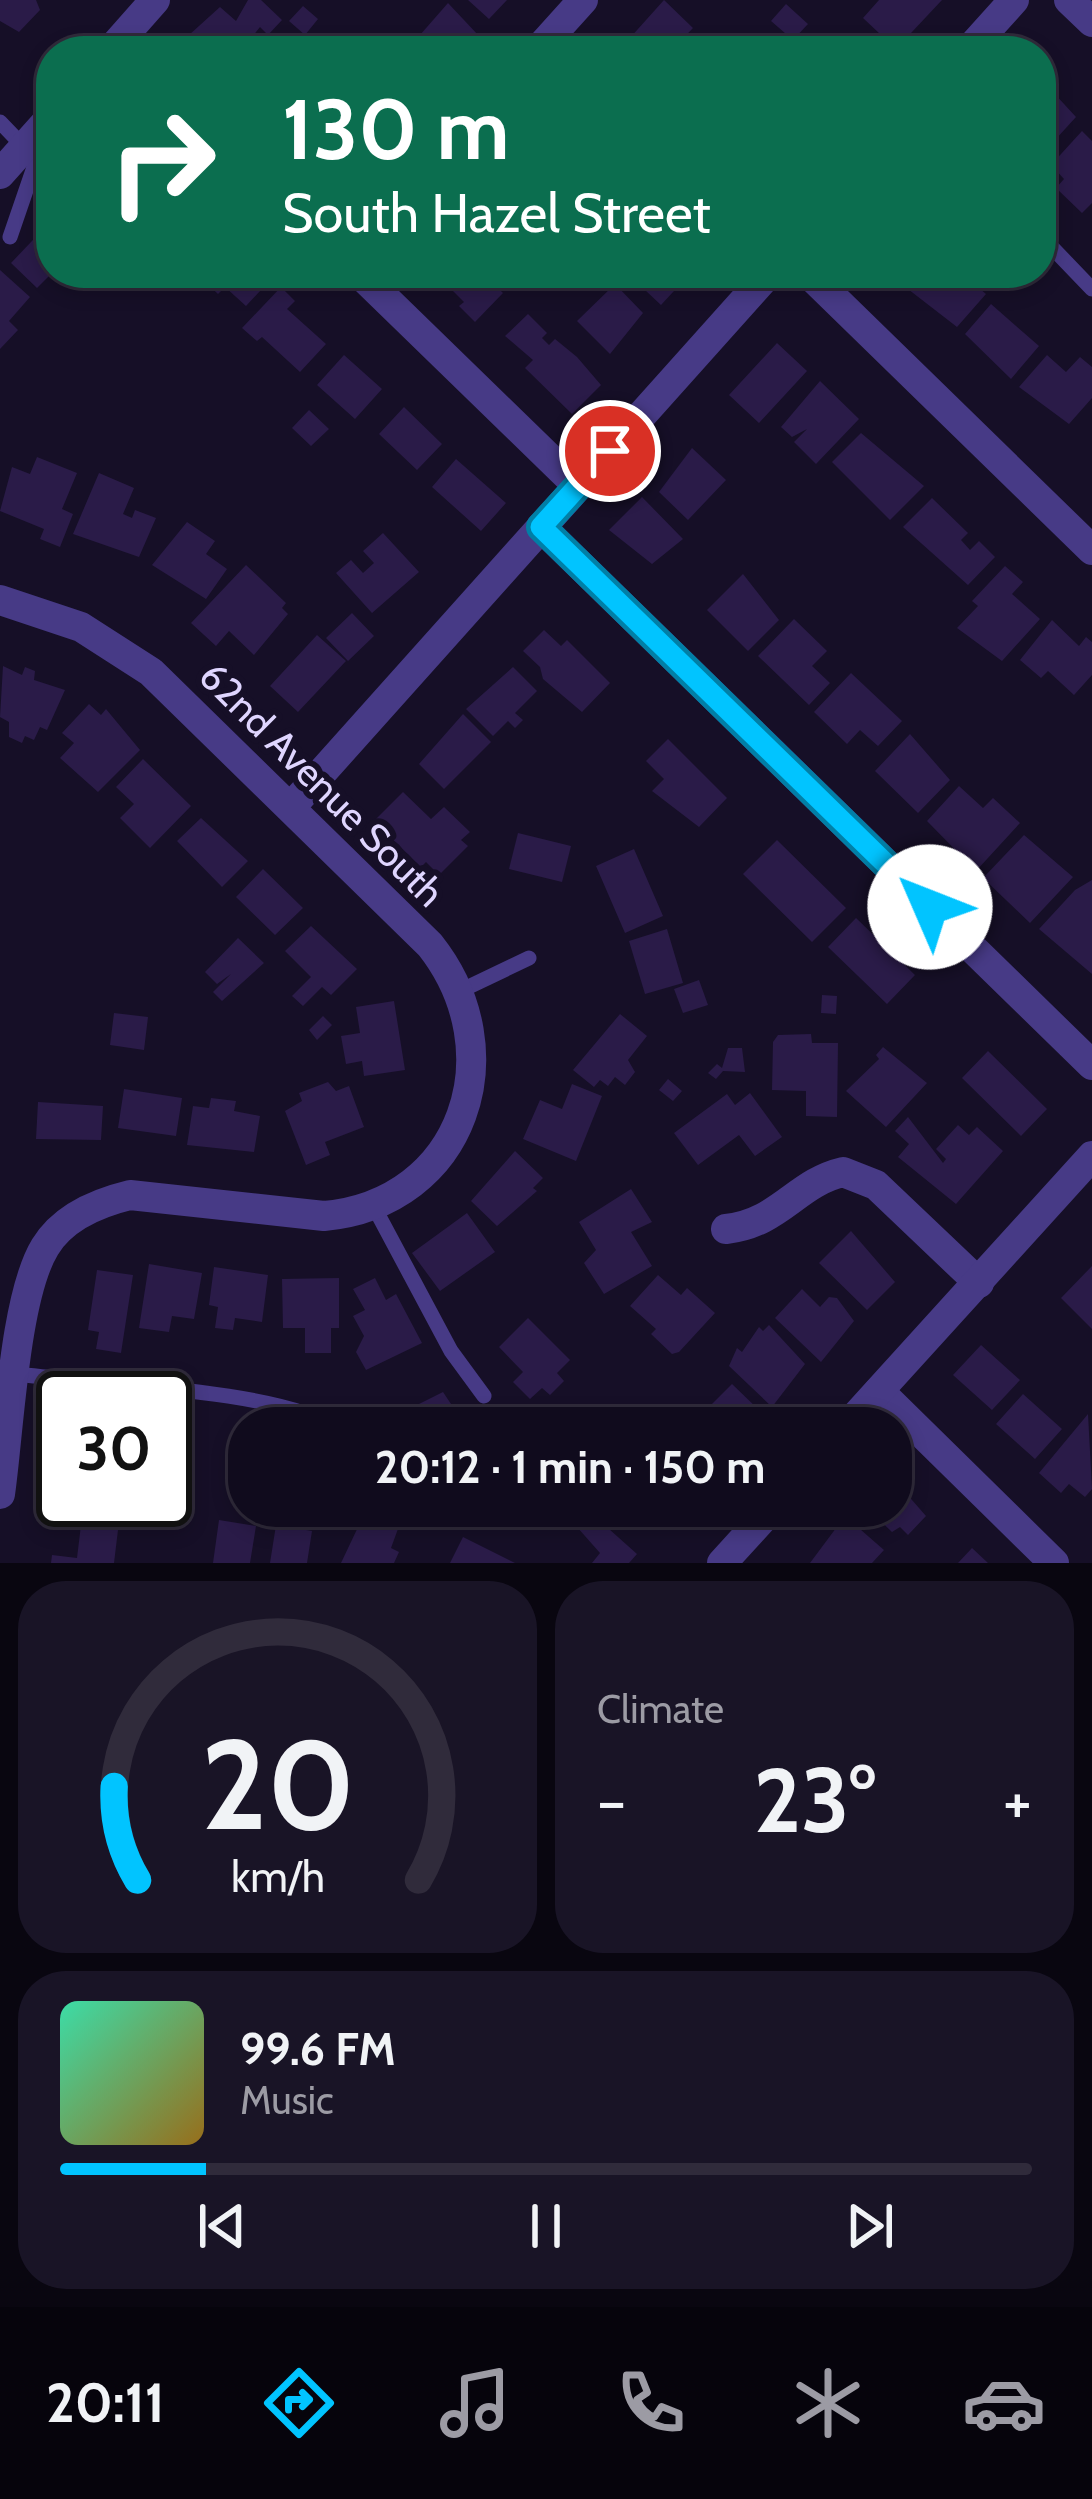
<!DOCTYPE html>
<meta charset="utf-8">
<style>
body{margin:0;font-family:Cabin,sans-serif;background:#191426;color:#f1f3f6;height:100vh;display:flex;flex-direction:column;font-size:45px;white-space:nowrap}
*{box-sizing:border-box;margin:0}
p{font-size:39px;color:#9c9ba4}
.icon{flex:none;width:66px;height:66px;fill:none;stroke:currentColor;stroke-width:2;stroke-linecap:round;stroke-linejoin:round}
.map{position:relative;height:1563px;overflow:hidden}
.drawer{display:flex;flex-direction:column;gap:18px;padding:18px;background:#090610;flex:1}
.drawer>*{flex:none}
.guide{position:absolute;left:36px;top:36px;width:1020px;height:252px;border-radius:48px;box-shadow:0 6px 18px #0003,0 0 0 3px #302b3b;background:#0b6e4f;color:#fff;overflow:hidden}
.speed{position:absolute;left:36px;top:1371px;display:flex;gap:24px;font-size:60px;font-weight:700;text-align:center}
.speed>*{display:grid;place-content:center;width:156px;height:156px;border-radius:50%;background:#100b1d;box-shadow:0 6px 18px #0003,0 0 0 3px #302b3b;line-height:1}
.speed .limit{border:6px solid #111;border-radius:18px;background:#fff;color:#111}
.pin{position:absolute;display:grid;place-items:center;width:102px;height:102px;color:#fff;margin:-51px;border:6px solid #fff;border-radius:50%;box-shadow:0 3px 12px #0007}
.me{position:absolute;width:132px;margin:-66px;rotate:314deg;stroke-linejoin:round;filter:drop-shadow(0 0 9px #0008)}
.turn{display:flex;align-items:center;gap:42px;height:252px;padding:0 48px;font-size:54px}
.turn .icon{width:156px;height:156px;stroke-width:2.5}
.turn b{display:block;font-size:84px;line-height:102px}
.big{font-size:90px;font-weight:700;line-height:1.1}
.drawer .widget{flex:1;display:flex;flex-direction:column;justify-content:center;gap:18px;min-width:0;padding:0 42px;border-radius:48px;background:#191426}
.drawer .dial{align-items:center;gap:0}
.dial svg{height:312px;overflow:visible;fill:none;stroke:#302b3b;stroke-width:7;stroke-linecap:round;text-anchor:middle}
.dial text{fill:#f1f3f6;stroke:none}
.song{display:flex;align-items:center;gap:36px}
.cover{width:144px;height:144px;border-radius:18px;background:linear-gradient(135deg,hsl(160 70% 55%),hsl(40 70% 35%))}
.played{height:12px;border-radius:6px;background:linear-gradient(90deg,#01c4ff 15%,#302b3b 15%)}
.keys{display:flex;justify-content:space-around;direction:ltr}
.heat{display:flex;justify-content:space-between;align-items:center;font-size:66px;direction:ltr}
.drawer .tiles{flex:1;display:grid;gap:18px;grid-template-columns:1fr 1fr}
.widget:last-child{grid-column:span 2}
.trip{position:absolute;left:228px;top:1407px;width:684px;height:120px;border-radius:48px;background:#100b1d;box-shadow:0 6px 18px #0003,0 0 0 3px #302b3b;font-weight:700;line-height:120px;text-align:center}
.menu{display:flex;height:192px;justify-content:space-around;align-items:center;background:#06040c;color:#9c9ba4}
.menu .icon{width:84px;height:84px}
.menu .on{color:#01c4ff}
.menu b{font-size:54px;color:#f1f3f6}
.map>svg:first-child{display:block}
.building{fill:#2a1b48}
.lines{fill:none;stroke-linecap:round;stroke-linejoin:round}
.service{stroke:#473a86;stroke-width:15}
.minor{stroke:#473a86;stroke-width:30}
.tertiary{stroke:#473a86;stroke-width:30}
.route-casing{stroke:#017fa6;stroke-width:30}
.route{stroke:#01c4ff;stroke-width:21}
.labels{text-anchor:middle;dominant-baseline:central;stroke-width:12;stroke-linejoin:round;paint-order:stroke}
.street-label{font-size:39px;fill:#dfd5ff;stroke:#160f27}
</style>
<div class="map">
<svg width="1092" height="1563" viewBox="0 0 1092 1563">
<rect width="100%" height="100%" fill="#160f27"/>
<path class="building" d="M 0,0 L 36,0 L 40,10 L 19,32 L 0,21 Z
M 248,0 L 261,0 L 282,20 L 268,35 L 260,27 L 252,37 L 267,51 L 207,51 L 189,35 L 220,7 L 236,21 Z
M 468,0 L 507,0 L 489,19 Z
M 664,0 L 693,28 L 671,51 L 641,51 L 629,39 Z
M 879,0 L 942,0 L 896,49 L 863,18 Z
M 448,3 L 479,36 L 464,51 L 406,51 Z
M 786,4 L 808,24 L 793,40 L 771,21 Z
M 303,6 L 318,19 L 305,35 L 289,21 Z
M 1041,79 L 1076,117 L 1055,140 L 1041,126 Z
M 1082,131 L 1092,141 L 1092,203 L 1082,213 L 1056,188 L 1064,179 L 1051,165 Z
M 51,221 L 51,274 L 37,288 L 11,263 Z
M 0,270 L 30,297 L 9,321 L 18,330 L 0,349 Z
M 205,273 L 268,273 L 273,277 L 246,306 L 225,287 L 218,294 L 201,278 Z
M 435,273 L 492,273 L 497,277 L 492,282 L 503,293 L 475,322 L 459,306 L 464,302 Z
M 634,273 L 685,273 L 686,278 L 661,305 L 630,276 Z
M 915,273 L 965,276 L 986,294 L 957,327 L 904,286 Z
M 615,284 L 643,313 L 610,354 L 577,321 Z
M 281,287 L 295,301 L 287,309 L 326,344 L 300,372 L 262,337 L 257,341 L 242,328 Z
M 991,304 L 1039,346 L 1011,379 L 965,334 Z
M 528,314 L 547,333 L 542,338 L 549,345 L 555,339 L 577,357 L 601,385 L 572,414 L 525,368 L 533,360 L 505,336 Z
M 777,343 L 807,371 L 759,423 L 729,395 Z
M 344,355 L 382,389 L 355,419 L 317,385 Z
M 1047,355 L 1066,372 L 1080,357 L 1092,367 L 1092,398 L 1069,424 L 1019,387 Z
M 820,381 L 859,419 L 816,464 L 794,442 L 807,429 L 792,437 L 781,427 Z
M 404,407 L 442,444 L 417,470 L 379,434 Z
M 309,410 L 329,429 L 311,446 L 292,428 Z
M 861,433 L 924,486 L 890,520 L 832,462 Z
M 692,448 L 726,480 L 688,520 L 659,492 Z
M 37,457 L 77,473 L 62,509 L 73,514 L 60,547 L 40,539 L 44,529 L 0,511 L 12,467 L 30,474 Z
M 456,459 L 506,503 L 481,531 L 432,487 Z
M 99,473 L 134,488 L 123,514 L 132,518 L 135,510 L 156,518 L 139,557 L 73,534 Z
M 642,497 L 683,539 L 652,564 L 609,530 Z
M 932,498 L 968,533 L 961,540 L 970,550 L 979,541 L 995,557 L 968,585 L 903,527 Z
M 187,522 L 215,541 L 206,554 L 227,569 L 206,599 L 152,565 Z
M 383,533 L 419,572 L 372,613 L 336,573 L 351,560 L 363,573 L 374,563 L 363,551 Z
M 246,565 L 286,603 L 282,608 L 288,614 L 254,655 L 229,631 L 216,646 L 191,623 Z
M 1005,566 L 1023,582 L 1012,594 L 1040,619 L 1002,661 L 957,628 L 978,606 L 972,601 Z
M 743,574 L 779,620 L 748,651 L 707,610 Z
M 352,613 L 374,636 L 348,661 L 326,638 Z
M 794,619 L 827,651 L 812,666 L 830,683 L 809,705 L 758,656 Z
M 1052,620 L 1079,646 L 1086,637 L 1092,642 L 1092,675 L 1074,695 L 1048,671 L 1041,678 L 1020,660 Z
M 544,630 L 561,646 L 567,640 L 610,683 L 582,712 L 543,679 L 540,667 L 523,651 Z
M 317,635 L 346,661 L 298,712 L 270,686 Z
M 3,666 L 22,675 L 25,667 L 35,671 L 34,680 L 65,690 L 47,730 L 40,727 L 34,740 L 25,736 L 22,743 L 9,737 L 9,722 L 0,717 Z
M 513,667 L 537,691 L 515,713 L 523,720 L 515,728 L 508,721 L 493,736 L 466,709 Z
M 851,673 L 902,721 L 878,746 L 860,730 L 847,744 L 814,712 Z
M 89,704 L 101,715 L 106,709 L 140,750 L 98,792 L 60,758 L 74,743 L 62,733 Z
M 463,714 L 491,742 L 444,789 L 419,764 Z
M 910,734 L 950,780 L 918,813 L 875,771 Z
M 668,739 L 727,798 L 699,827 L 652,791 L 664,779 L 646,761 Z
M 143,759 L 191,806 L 150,848 L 120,818 L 134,804 L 116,787 Z
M 959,786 L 983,808 L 993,798 L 1020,823 L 976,871 L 927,821 Z
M 403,792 L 431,819 L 444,807 L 470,832 L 461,840 L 468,846 L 439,875 L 426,862 L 421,867 L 374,821 Z
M 201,818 L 248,861 L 222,887 L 177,841 Z
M 518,833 L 571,846 L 562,882 L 509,869 Z
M 1024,835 L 1073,877 L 1030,923 L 983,878 Z
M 777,840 L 846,908 L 812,942 L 743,874 Z
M 634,849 L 663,916 L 625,933 L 596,866 Z
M 263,869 L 303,908 L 275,935 L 236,897 Z
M 1092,880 L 1092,974 L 1039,929 L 1075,890 Z
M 856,918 L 915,975 L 887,1004 L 828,947 Z
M 311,926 L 357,969 L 331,995 L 322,987 L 303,1006 L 292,996 L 311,977 L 285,951 Z
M 667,929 L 683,983 L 645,994 L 629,941 Z
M 238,938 L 264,963 L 222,1001 L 213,992 L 231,974 L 217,984 L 205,972 Z
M 699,980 L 708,1005 L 683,1013 L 674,989 Z
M 822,995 L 837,996 L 836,1014 L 821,1013 Z
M 394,1001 L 405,1070 L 364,1076 L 362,1061 L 346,1064 L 341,1036 L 360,1033 L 356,1007 Z
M 114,1013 L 148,1017 L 144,1050 L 110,1045 Z
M 620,1014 L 647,1036 L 628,1060 L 635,1072 L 625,1085 L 615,1077 L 608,1086 L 600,1080 L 594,1087 L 573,1070 Z
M 323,1016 L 332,1025 L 317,1040 L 309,1030 Z
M 811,1034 L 812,1043 L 838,1043 L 837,1117 L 806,1116 L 806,1091 L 772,1090 L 773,1042 L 778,1035 Z
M 883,1047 L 927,1083 L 886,1127 L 846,1091 L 879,1059 L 876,1055 Z
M 728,1048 L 742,1048 L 745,1072 L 723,1071 L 716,1079 L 708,1073 L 717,1064 L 722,1068 Z
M 988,1051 L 1047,1109 L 1021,1136 L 962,1078 Z
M 668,1079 L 682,1091 L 673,1101 L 659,1090 Z
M 328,1082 L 336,1091 L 349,1086 L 364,1127 L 325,1142 L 330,1155 L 306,1165 L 285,1111 L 302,1101 L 299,1093 Z
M 572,1084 L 602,1096 L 576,1161 L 523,1139 L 540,1100 L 562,1109 Z
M 124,1089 L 182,1098 L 176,1136 L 118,1128 Z
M 750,1093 L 782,1137 L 755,1156 L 739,1135 L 698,1165 L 674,1133 L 727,1094 L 735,1105 Z
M 211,1098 L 236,1101 L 234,1111 L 260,1116 L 254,1152 L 187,1145 L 193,1106 L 209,1108 Z
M 38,1102 L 103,1106 L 101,1140 L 36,1139 Z
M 908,1117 L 943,1163 L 946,1159 L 936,1149 L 958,1125 L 969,1135 L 977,1127 L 1003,1151 L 956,1204 L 898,1157 L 909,1144 L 895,1131 Z
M 515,1151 L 543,1178 L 533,1188 L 537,1191 L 497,1226 L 471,1201 Z
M 631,1189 L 652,1222 L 631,1232 L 652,1266 L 604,1294 L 584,1263 L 596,1250 L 579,1222 Z
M 467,1213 L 495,1252 L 440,1291 L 412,1253 Z
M 851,1231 L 895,1282 L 867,1310 L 819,1263 Z
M 149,1264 L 202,1273 L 194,1319 L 172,1316 L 169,1332 L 139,1328 Z
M 1092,1266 L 1092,1329 L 1061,1298 Z
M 214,1267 L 268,1275 L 262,1322 L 235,1318 L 233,1330 L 215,1328 L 218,1307 L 209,1305 Z
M 97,1270 L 133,1275 L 121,1353 L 96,1349 L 99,1332 L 88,1330 Z
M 658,1275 L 681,1295 L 687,1288 L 715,1313 L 679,1352 L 672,1354 L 651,1334 L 656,1329 L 630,1306 Z
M 339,1278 L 339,1328 L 331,1328 L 331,1353 L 305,1353 L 305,1328 L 283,1328 L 282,1279 Z
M 375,1278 L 386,1300 L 396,1294 L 422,1343 L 366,1370 L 356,1352 L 364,1336 L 353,1316 L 365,1310 L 353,1289 Z
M 802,1289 L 820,1307 L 829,1297 L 837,1298 L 854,1321 L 821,1362 L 775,1318 Z
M 528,1318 L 570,1360 L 557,1373 L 564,1381 L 550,1395 L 542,1388 L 530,1399 L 513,1382 L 523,1372 L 499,1347 Z
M 769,1325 L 805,1364 L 772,1407 L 729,1366 L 737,1348 L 742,1352 L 759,1327 L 763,1331 Z
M 981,1345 L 1020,1380 L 992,1410 L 953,1375 Z
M 732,1384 L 760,1411 L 743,1428 L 701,1428 L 694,1422 Z
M 443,1392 L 467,1428 L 414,1428 L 405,1411 Z
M 1023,1394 L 1062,1429 L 1035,1459 L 996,1424 Z
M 651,1413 L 665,1428 L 610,1428 L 625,1414 L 636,1427 Z
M 1088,1414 L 1092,1489 L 1085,1497 L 1069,1484 L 1061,1493 L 1039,1473 Z
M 165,1427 L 182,1429 L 179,1448 L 165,1446 Z
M 891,1476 L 926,1516 L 908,1535 L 900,1527 L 892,1532 L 865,1506 L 891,1506 Z
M 70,1500 L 133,1500 L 131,1517 L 69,1509 Z
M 368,1506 L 402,1518 L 391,1548 L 399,1552 L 394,1563 L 341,1563 Z
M 590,1512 L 637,1554 L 629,1563 L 592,1563 L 600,1553 L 577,1527 Z
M 845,1516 L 884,1550 L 872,1563 L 810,1563 Z
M 219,1520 L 256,1526 L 250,1563 L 213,1563 Z
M 81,1525 L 118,1530 L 114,1563 L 51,1563 L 52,1555 L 77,1558 Z
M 276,1525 L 312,1531 L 307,1563 L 270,1563 Z
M 463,1537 L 515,1563 L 450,1563 Z
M 972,1548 L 988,1563 L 958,1563 Z"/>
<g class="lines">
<path class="service" d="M 0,122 L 24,147
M 1041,236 L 1092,289
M 10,237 L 44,138
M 460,991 L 529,958
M 373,1205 L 451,1351 L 484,1396
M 17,1374 C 85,1383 288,1390 334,1428
M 263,1403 L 265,1428
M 304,1506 L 328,1510 L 339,1506"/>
<path class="minor" d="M 1069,0 L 1092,22
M 110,51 L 155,0
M 537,51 L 583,0
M 968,51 L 1014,0
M 0,174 L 51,117
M 359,273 L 578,486
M 808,273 L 1092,550
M 541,527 L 1092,1065
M 0,600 L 81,627 L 151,672 L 430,945 C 514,1051 465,1203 324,1216 L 130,1195 C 97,1203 63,1217 45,1247 C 14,1298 9,1432 0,1494
M 291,807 L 769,273
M 726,1229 C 780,1223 796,1183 843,1172 L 876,1185 L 979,1283
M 879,1391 L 1054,1563"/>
<path class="tertiary" d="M 845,1428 L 1092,1156
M 722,1563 L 774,1506"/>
</g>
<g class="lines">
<g class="route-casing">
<path id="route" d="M 610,451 L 541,527 L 930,907"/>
</g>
<use href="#route" class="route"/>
</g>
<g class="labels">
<g class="street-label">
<text transform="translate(322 784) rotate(45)">62nd Avenue South</text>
</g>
</g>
</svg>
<div class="speed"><div class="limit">30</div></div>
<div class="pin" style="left:610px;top:451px;background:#d93025"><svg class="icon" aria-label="arrive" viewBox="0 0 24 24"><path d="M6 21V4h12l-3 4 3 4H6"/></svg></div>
<svg class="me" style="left:930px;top:907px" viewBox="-20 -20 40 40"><circle r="19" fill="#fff"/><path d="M0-13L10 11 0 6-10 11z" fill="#01c4ff"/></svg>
<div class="trip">20:12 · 1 min · 150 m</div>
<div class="guide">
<div class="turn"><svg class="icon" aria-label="right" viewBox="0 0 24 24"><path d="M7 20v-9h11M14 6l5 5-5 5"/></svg><div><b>130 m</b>South Hazel Street</div></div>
</div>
</div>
<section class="drawer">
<div class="tiles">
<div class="widget dial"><svg viewBox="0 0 100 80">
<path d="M14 69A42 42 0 1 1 86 69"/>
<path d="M14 69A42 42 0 0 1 8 45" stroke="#01c4ff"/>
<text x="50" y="56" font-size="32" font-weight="700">20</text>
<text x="50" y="72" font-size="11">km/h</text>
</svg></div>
<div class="widget"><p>Climate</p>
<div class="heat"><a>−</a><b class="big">23°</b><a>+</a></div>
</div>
<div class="widget">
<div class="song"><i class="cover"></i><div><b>99.6 FM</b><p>Music</p></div></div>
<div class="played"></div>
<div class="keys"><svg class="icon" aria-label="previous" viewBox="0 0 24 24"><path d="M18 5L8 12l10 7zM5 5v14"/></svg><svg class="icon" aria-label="pause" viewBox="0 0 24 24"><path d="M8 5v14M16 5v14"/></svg><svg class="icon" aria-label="next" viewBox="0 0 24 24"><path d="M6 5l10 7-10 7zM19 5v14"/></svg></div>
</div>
</div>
</section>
<nav class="menu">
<b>20:11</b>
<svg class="icon on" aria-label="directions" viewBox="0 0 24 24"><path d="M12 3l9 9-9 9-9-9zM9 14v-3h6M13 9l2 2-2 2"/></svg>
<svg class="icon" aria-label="music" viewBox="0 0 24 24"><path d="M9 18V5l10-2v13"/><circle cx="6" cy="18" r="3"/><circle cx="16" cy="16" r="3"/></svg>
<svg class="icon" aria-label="phone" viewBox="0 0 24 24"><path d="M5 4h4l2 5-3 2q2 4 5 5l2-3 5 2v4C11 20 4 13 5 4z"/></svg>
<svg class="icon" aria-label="climate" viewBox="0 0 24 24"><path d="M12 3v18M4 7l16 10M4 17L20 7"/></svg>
<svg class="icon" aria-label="car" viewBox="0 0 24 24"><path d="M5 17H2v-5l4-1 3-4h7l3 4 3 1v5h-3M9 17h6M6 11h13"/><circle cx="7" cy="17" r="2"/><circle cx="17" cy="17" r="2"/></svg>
</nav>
